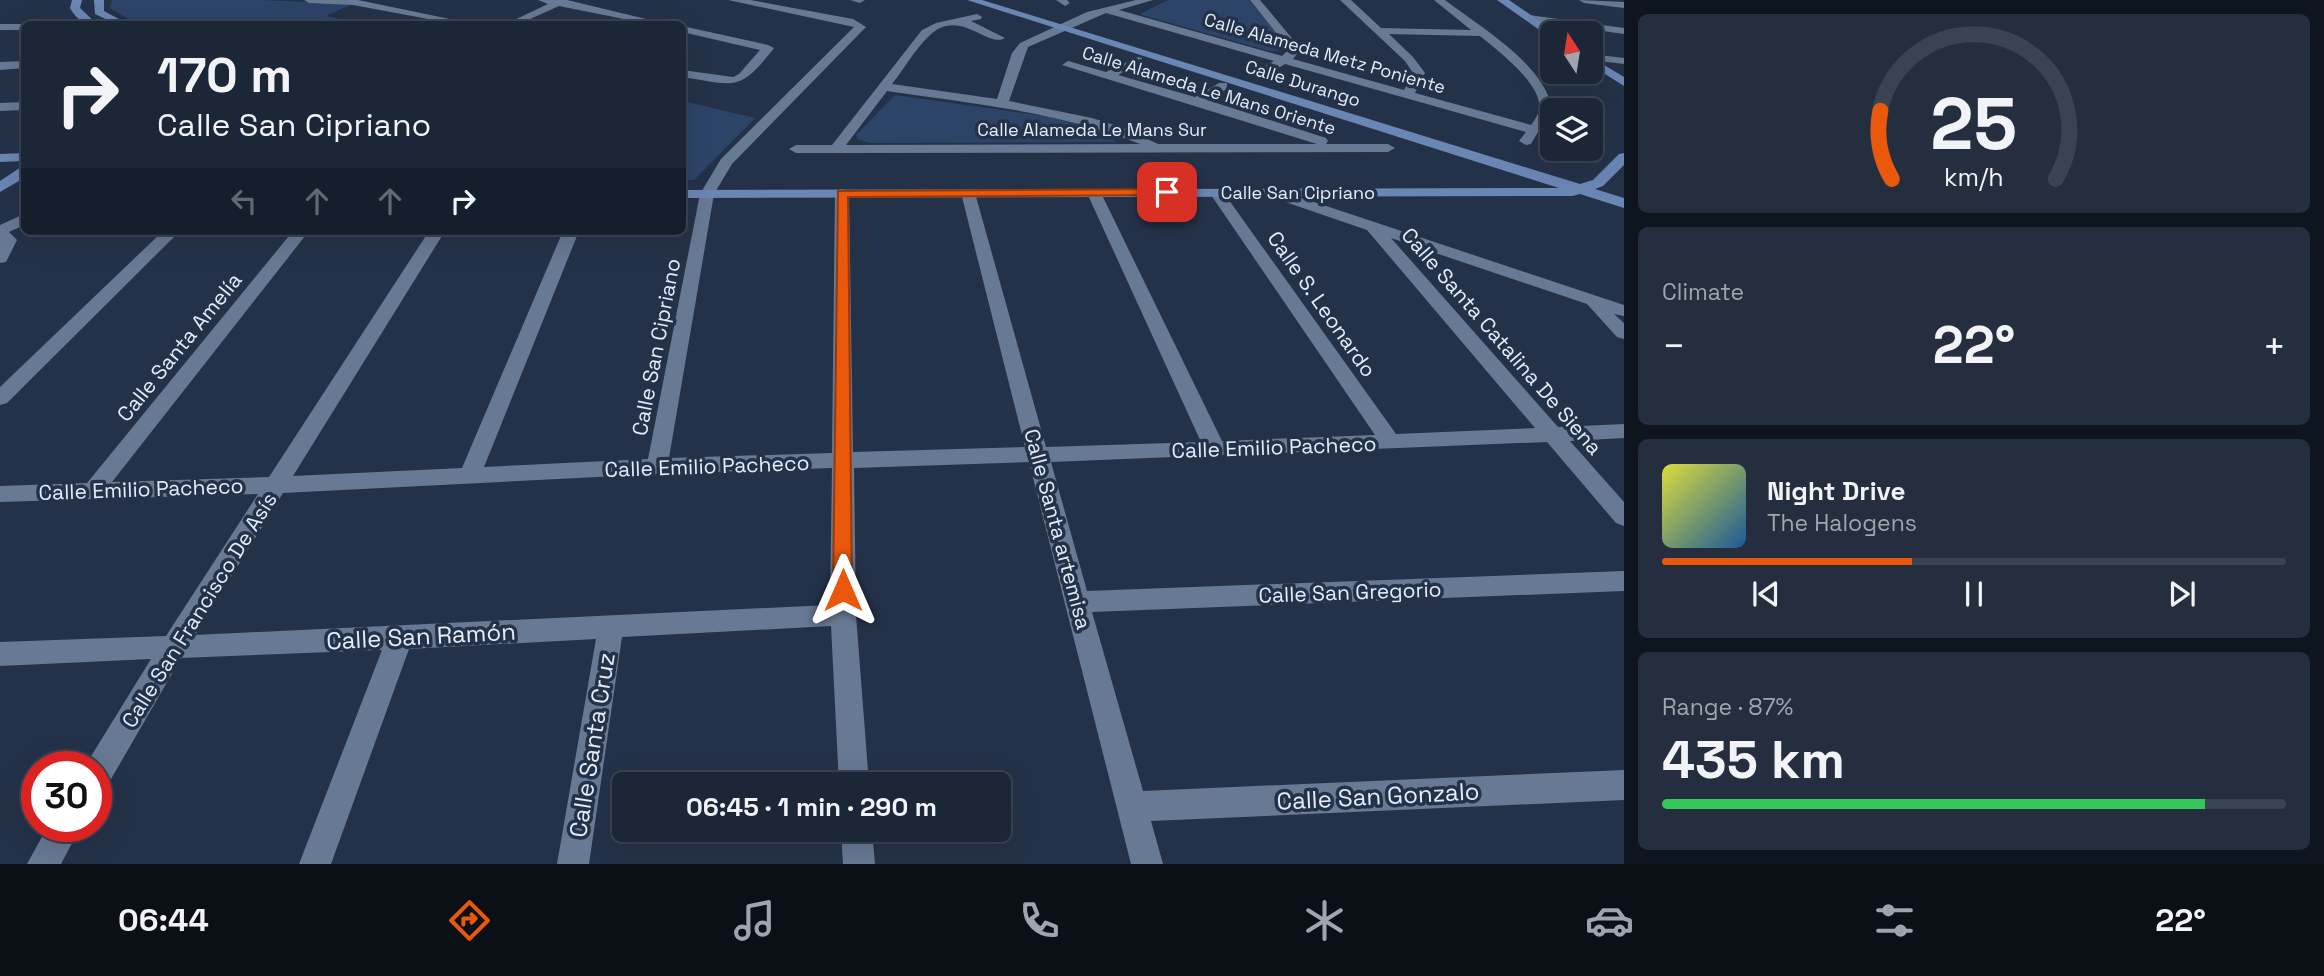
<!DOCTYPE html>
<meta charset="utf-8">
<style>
body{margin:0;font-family:"Space Grotesk",sans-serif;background:#242e3f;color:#f1f3f6;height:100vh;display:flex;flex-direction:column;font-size:26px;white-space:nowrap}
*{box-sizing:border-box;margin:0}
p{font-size:23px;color:#a0a5ad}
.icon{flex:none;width:38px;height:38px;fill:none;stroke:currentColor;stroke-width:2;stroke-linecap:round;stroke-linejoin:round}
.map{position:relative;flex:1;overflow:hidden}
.drawer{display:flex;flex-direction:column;gap:14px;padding:14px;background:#0f151e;width:700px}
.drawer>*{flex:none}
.hud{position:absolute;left:21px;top:21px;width:665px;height:214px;border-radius:10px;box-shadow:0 7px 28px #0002,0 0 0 2px #394352;background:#1b2637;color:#f1f3f6;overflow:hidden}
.needle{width:46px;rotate:348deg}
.controls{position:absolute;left:1540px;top:21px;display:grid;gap:14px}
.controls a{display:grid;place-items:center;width:63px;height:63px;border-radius:10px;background:#1b2637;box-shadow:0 7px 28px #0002,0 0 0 2px #394352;font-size:35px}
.speed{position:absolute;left:21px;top:751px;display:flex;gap:14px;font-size:35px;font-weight:700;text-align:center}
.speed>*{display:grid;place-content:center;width:91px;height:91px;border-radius:50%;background:#1b2637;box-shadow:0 7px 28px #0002,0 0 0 2px #394352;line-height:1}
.speed .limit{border:10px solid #d22;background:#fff;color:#111}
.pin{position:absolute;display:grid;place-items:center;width:60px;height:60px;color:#fff;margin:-30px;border-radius:14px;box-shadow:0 4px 10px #0006}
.me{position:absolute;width:77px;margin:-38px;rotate:0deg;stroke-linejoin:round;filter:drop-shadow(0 0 5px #0008)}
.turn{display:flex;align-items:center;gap:24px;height:147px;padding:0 21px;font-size:32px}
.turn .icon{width:91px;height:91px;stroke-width:2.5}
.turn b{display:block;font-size:49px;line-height:60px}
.lanes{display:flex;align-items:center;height:66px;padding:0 21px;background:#0003;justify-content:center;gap:35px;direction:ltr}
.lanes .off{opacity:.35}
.big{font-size:52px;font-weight:700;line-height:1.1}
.drawer .tile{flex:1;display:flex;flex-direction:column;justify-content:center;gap:10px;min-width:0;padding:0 24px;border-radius:10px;background:#242e3f}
.drawer .dial{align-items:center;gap:0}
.dial svg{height:182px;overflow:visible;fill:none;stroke:#394352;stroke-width:7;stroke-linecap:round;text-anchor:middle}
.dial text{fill:#f1f3f6;stroke:none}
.song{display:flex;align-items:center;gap:21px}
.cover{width:84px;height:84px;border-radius:10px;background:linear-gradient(135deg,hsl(60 70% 55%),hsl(210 70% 35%))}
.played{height:7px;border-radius:4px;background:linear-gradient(90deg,#ea580c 40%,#394352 40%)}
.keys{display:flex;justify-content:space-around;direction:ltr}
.heat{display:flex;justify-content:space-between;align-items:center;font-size:38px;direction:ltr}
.charge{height:10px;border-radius:5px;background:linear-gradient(90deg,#34c759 87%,#394352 0)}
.trip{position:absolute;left:612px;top:772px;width:399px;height:70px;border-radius:10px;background:#1b2637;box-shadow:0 7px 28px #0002,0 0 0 2px #394352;font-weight:700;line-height:70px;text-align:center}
.dock{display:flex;height:112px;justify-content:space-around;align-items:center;background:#0b0f16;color:#a0a5ad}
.dock .icon{width:49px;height:49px}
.dock .active{color:#ea580c}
.dock b{font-size:32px;color:#f1f3f6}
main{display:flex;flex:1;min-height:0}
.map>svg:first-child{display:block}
.green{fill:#2d4469}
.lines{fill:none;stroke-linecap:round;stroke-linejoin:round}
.street{fill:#687994;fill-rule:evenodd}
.secondary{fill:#6a86b3;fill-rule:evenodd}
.route{fill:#ea580c;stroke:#983908;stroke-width:2}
.labels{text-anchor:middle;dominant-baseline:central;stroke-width:7;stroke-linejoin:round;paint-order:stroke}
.far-street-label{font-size:18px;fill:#e3ecfc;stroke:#243249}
.street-label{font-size:21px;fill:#e3ecfc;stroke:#243249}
.near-street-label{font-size:24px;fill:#e3ecfc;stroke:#243249}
</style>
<main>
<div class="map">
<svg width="1624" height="864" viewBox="0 0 1624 864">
<rect width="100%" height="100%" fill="#243249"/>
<path class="green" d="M 112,0 L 262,0 L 343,4 L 350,5 L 326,16 L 363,24 L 146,24 L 132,21 L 110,8 Z
M 1168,0 L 1249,0 L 1291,50 L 1269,51 L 1142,15 L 1142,13 Z
M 895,95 L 1059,118 L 1107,131 L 1115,142 L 870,143 L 859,140 L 856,135 Z
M 683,101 L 755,118 L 694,180 L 683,180 Z"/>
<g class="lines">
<path class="street" d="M 304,0 L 358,0 L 474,24 L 455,24 L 353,5 L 309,3 Z
M 538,0 L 567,0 L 667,24 L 649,24 L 559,6 L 519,24 L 506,24 L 548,4 Z
M 728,0 L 750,0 L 853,19 L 866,27 L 732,164 L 714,194 L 669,458 L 832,453 L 835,193 L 842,189 L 849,193 L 853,452 L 1025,447 L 961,193 L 968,189 L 975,193 L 1046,447 L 1201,442 L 1087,193 L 1094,189 L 1101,193 L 1222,441 L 1375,435 L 1209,192 L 1211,189 L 1221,189 L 1396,434 L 1535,428 L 1367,230 L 1265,195 L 1263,192 L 1265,189 L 1275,189 L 1624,305 L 1624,316 L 1614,314 L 1624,323 L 1624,339 L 1617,337 L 1587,304 L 1391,238 L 1558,427 L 1624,424 L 1624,438 L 1570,441 L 1624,502 L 1624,526 L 1616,523 L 1547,442 L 1051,462 L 1087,591 L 1624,571 L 1624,591 L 1092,612 L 1143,791 L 1624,770 L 1624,800 L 1151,821 L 1163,864 L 1131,864 L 1029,462 L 854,468 L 856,615 L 869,784 L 839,784 L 831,626 L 622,637 L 589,864 L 557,864 L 596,639 L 409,649 L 331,864 L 299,864 L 382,650 L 181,658 L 107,786 L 96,790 L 96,766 L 85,766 L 151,659 L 0,666 L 0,642 L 166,636 L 258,494 L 0,502 L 0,486 L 87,483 L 293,231 L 309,231 L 112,482 L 269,477 L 429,231 L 445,231 L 293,476 L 462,468 L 563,231 L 579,231 L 484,467 L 648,459 L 700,194 L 721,159 L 854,27 ZM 832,468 L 830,605 L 195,635 L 283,493 L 657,474 Z
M 850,0 L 865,0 L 860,3 Z
M 1056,0 L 1067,0 L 1070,3 L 1065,6 Z
M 1136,0 L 1153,0 L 1119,10 L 1282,56 L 1289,49 L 1250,0 L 1260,0 L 1301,49 L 1293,59 L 1404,90 L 1413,73 L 1405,61 L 1340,0 L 1351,0 L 1381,28 L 1471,30 L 1434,0 L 1445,0 C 1480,27 1543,63 1552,108 L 1531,144 L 1526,145 L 1519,141 L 1526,132 L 1285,64 L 1267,75 L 1259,75 L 1259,69 L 1274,61 L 1106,13 L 1028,47 L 1009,101 L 1092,118 L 1124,128 L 1158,144 L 1317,144 L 1062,65 L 1068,61 L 1106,72 L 1138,57 L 1142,58 L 1142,62 L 1118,75 L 1195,97 L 1219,83 L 1227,83 L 1227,89 L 1207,100 L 1326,138 L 1328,141 L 1326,144 L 1388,144 L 1395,148 L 1388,152 L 836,153 L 796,153 L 789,149 L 796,145 L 832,145 L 922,30 L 936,23 L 977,14 L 982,17 L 981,19 L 971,21 L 1005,38 C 988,49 959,6 929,36 C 915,49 904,69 892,84 L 997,99 L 1012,53 L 1020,43 L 1087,12 ZM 1389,34 L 1480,36 C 1497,50 1544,85 1539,110 C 1538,115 1534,121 1531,125 L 1415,93 L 1425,73 L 1413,57 ZM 887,91 C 973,104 1058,111 1140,144 L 846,145 Z
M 1579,0 L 1624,2 L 1624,8 L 1584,3 Z
M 1529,15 L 1624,28 L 1624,34 L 1525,20 L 1525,16 Z
M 0,24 L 27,24 L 24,24 L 24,30 L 0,30 Z
M 682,26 L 768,45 L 774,48 C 739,93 735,85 682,77 L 682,70 L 733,77 L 739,74 L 760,50 L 682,32 Z
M 1591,54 L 1624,58 L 1624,64 L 1591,60 Z
M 24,61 L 24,68 L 0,70 L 0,62 Z
M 24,102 L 24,110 L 0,111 L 0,103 Z
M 24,214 L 24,225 L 9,232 L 17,240 L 6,262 L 0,263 L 0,225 Z
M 163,231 L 180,231 L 7,403 L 0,405 L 0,387 Z
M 48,826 L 81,826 L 61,864 L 27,864 Z
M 841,830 L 872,830 L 875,864 L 843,864 Z"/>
<path class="secondary" d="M 72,0 L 82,0 L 80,8 L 97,24 C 83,24 77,20 70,8 Z
M 94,0 L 104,0 L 104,11 L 128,24 L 116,24 L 95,14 Z
M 967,0 L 982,0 L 1580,184 L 1593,180 L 1619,154 L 1624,153 L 1624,165 L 1603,186 L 1595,189 L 1624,198 L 1624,208 L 1580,194 L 1572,196 L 682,198 L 682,190 L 1559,188 Z
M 1497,0 L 1509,0 L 1557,33 L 1552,33 L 1552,37 L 1548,36 Z
M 1591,57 L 1624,77 L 1624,86 L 1591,65 Z
M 24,153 L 24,161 L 0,162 L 0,154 Z
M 24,168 L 24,178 L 0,192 L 0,181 L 18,169 Z"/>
</g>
<path class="route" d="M 1167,189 L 1173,192 L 1171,195 L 848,197 L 852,590 L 850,595 L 843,597 L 836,595 L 833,590 L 838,191 Z"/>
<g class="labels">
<g class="far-street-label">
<text transform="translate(1325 53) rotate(16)">Calle Alameda Metz Poniente</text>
<text transform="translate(1303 83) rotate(17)">Calle Durango</text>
<text transform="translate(1209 90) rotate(17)">Calle Alameda Le Mans Oriente</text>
<text x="1092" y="129">Calle Alameda Le Mans Sur</text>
<text x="1298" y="192">Calle San Cipriano</text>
</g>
<g class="street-label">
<text transform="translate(1322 304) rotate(55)">Calle S. Leonardo</text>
<text transform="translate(1502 341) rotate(49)">Calle Santa Catalina De Siena</text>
<text transform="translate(179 347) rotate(-51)">Calle Santa Amelía</text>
<text transform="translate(656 347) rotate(-79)">Calle San Cipriano</text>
<text transform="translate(1274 447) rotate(-2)">Calle Emilio Pacheco</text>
<text transform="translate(707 466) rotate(-2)">Calle Emilio Pacheco</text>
<text transform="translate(141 489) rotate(-2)">Calle Emilio Pacheco</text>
<text transform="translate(1058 529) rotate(75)">Calle Santa artemisa</text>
<text transform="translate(1350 592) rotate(-2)">Calle San Gregorio</text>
<text transform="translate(199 610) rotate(-58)">Calle San Francisco De Asís</text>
</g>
<g class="near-street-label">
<text transform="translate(421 636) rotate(-3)">Calle San Ramón</text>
<text transform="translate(592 745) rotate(-81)">Calle Santa Cruz</text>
<text transform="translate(1378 796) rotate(-3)">Calle San Gonzalo</text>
</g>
</g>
</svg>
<div class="controls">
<a><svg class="needle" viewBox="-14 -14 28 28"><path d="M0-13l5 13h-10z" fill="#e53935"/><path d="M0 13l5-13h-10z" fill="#a0a5ad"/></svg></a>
<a><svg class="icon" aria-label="layers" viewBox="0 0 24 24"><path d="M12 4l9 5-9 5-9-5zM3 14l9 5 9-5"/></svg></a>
</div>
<div class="speed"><div class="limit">30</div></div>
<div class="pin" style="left:1167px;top:192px;background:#d93025"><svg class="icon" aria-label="arrive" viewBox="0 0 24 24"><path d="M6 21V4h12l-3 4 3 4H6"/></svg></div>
<svg class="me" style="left:843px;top:590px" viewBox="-20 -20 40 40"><path d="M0-17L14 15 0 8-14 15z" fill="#ea580c" stroke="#fff" stroke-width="4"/></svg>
<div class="trip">06:45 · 1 min · 290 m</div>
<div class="hud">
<div class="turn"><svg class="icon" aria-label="right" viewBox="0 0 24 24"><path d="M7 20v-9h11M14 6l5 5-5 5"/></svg><div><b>170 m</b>Calle San Cipriano</div></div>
<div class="lanes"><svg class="icon off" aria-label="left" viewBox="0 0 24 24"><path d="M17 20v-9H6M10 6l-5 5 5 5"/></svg><svg class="icon off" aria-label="ahead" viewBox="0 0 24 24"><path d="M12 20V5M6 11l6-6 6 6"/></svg><svg class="icon off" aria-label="ahead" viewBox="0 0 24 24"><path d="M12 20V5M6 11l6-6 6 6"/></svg><svg class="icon" aria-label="right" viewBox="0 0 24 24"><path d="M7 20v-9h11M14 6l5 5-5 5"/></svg></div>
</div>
</div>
<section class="drawer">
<div class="tile dial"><svg viewBox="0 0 100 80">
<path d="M14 69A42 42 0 1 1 86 69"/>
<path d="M14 69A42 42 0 0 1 9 39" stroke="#ea580c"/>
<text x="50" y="56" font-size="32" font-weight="700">25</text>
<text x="50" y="72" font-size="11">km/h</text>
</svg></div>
<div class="tile"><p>Climate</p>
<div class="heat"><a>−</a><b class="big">22°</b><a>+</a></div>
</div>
<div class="tile">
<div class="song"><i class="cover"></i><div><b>Night Drive</b><p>The Halogens</p></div></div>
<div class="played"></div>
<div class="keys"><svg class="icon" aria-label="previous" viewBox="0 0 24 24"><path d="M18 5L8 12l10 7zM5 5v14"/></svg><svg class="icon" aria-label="pause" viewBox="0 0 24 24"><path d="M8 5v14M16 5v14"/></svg><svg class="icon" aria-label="next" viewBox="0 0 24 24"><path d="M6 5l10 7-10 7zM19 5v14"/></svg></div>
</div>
<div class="tile"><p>Range · 87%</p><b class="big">435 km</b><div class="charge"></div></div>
</section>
</main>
<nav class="dock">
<b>06:44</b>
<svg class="icon active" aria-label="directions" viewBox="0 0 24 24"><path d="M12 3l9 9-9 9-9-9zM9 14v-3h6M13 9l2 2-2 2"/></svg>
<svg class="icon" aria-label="music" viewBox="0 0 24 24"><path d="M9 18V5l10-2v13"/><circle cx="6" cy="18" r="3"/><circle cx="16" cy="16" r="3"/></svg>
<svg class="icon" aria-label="phone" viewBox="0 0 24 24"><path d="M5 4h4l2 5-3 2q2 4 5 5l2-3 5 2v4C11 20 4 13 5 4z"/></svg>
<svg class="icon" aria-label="climate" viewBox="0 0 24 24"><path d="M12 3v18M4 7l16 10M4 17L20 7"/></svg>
<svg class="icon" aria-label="car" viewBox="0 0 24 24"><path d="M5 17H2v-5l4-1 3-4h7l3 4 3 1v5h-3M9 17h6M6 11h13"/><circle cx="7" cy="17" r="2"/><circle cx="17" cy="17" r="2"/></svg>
<svg class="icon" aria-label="filters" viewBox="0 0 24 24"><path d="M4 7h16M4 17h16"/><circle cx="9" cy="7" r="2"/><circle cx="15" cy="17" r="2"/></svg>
<b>22°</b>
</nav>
